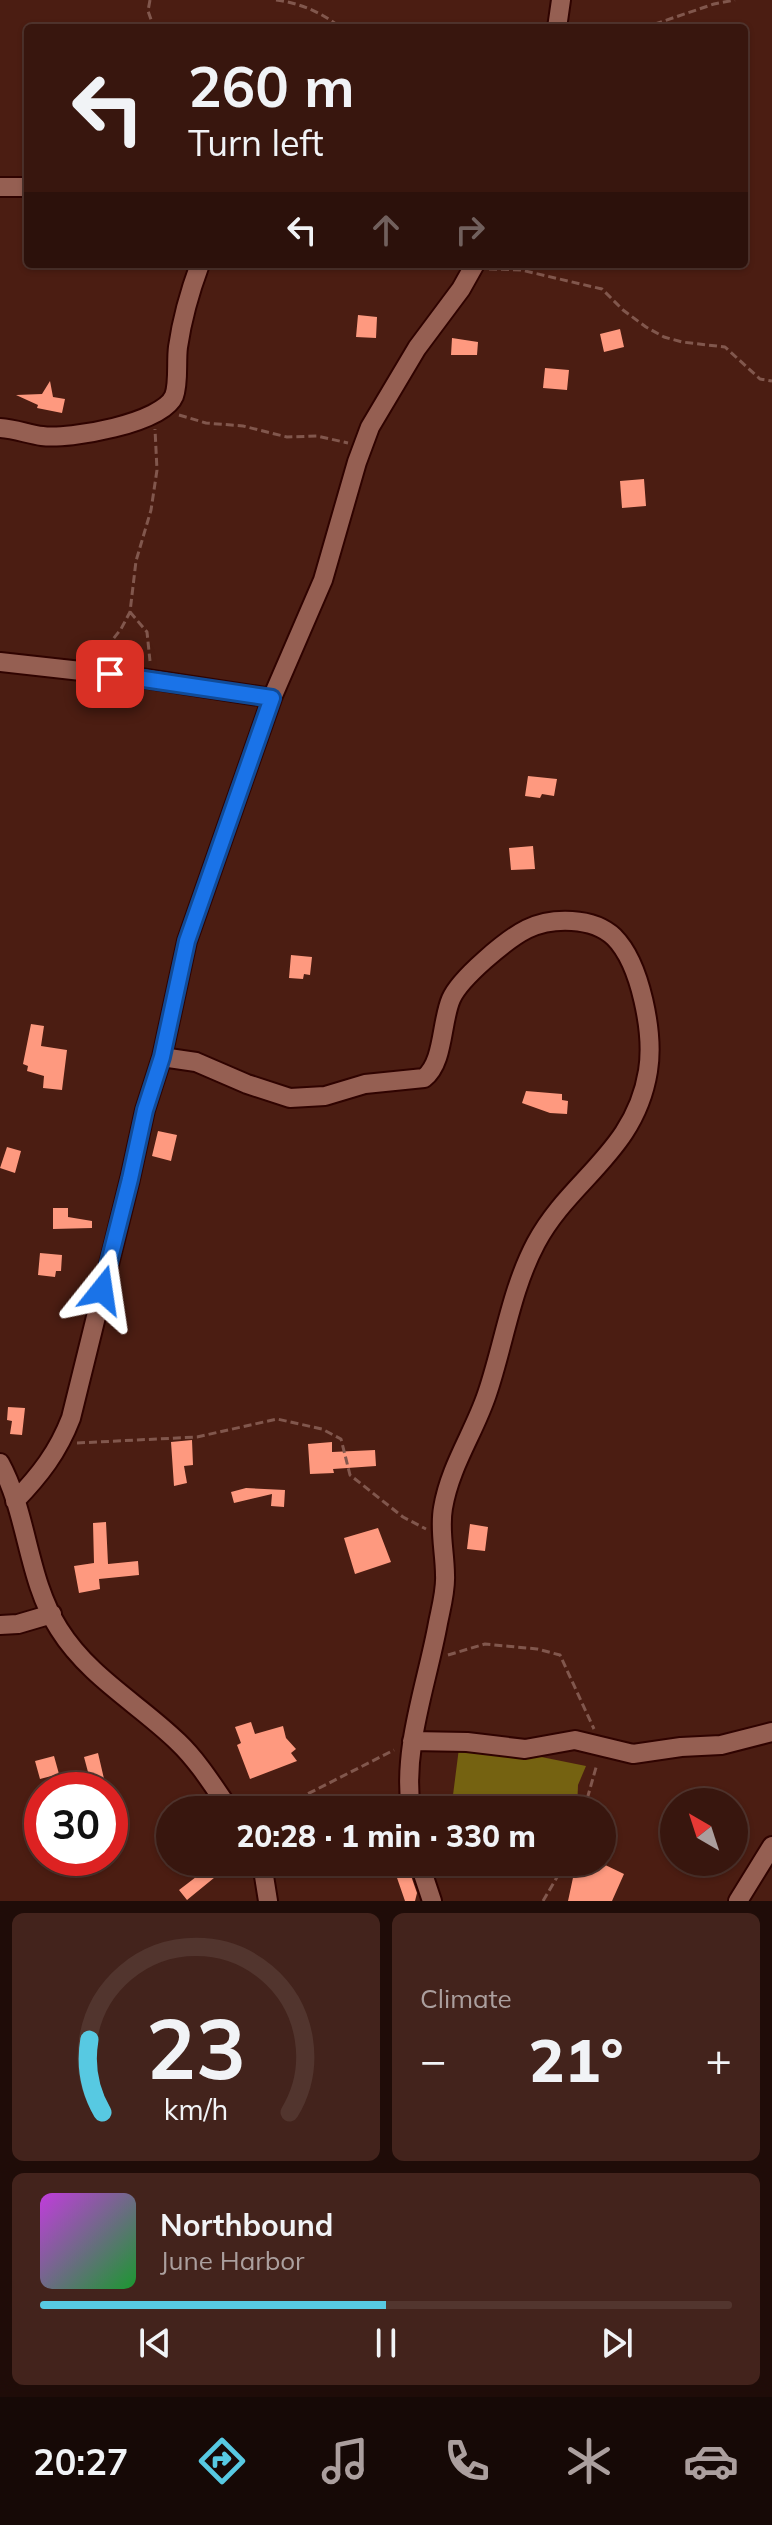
<!DOCTYPE html>
<meta charset="utf-8">
<style>
body{margin:0;font-family:Mulish,sans-serif;background:#43231c;color:#f1f3f6;height:100vh;display:flex;flex-direction:column;font-size:30px;white-space:nowrap}
*{box-sizing:border-box;margin:0}
p{font-size:26px;color:#ab9f9e}
.icon{flex:none;width:44px;height:44px;fill:none;stroke:currentColor;stroke-width:2;stroke-linecap:round;stroke-linejoin:round}
.map{position:relative;height:1901px;overflow:hidden}
.side{display:flex;flex-direction:column;gap:12px;padding:12px;background:#1f0c08;flex:1}
.side>*{flex:none}
.banner{position:absolute;left:24px;top:24px;width:724px;height:244px;border-radius:8px;box-shadow:0 2px 6px #0004,0 0 0 2px #52352e;background:#38160e;color:#f1f3f6;overflow:hidden}
.needle{width:52px;rotate:321deg}
.tools{position:absolute;left:660px;top:1788px;display:grid;gap:16px}
.tools a{display:grid;place-items:center;width:88px;height:88px;border-radius:50%;background:#38160e;box-shadow:0 2px 6px #0004,0 0 0 2px #52352e;font-size:40px}
.speed{position:absolute;left:24px;top:1772px;display:flex;gap:16px;font-size:40px;font-weight:700;text-align:center}
.speed>*{display:grid;place-content:center;width:104px;height:104px;border-radius:50%;background:#38160e;box-shadow:0 2px 6px #0004,0 0 0 2px #52352e;line-height:1}
.speed .limit{border:12px solid #d22;background:#fff;color:#111}
.pin{position:absolute;display:grid;place-items:center;width:68px;height:68px;color:#fff;margin:-34px;border-radius:16px;box-shadow:0 4px 12px #0006}
.me{position:absolute;width:88px;margin:-44px;rotate:15deg;stroke-linejoin:round;filter:drop-shadow(0 0 6px #0008)}
.turn{display:flex;align-items:center;gap:28px;height:168px;padding:0 32px;font-size:36px}
.turn .icon{width:104px;height:104px;stroke-width:2.5}
.turn b{display:block;font-size:56px;line-height:68px}
.lanes{display:flex;align-items:center;height:76px;padding:0 32px;background:#0003;justify-content:center;gap:40px;direction:ltr}
.lanes .off{opacity:.35}
.big{font-size:60px;font-weight:800;line-height:1.1}
.side .tile{flex:1;display:flex;flex-direction:column;justify-content:center;gap:12px;min-width:0;padding:0 28px;border-radius:12px;background:#43231c}
.side .dial{align-items:center;gap:0}
.dial svg{height:208px;overflow:visible;fill:none;stroke:#52352e;stroke-width:7;stroke-linecap:round;text-anchor:middle}
.dial text{fill:#f1f3f6;stroke:none}
.song{display:flex;align-items:center;gap:24px}
.cover{width:96px;height:96px;border-radius:12px;background:linear-gradient(135deg,hsl(290 70% 55%),hsl(130 70% 35%))}
.played{height:8px;border-radius:4px;background:linear-gradient(90deg,#57c9e2 50%,#52352e 50%)}
.keys{display:flex;justify-content:space-around;direction:ltr}
.heat{display:flex;justify-content:space-between;align-items:center;font-size:44px;direction:ltr}
.side .tiles{flex:1;display:grid;gap:12px;grid-template-columns:1fr 1fr}
.tile:last-child{grid-column:span 2}
.trip{position:absolute;left:156px;top:1796px;width:460px;height:80px;border-radius:40px;background:#38160e;box-shadow:0 2px 6px #0004,0 0 0 2px #52352e;font-weight:800;line-height:80px;text-align:center}
.dock{display:flex;height:128px;justify-content:space-around;align-items:center;background:#160906;color:#ab9f9e}
.dock .icon{width:56px;height:56px}
.dock .active{color:#57c9e2}
.dock b{font-size:36px;color:#f1f3f6}
.map>svg:first-child{display:block}
.forest{fill:#756211}
.building{fill:#fe997f}
.lines{fill:none;stroke-linecap:round;stroke-linejoin:round}
.minor-casing{stroke:#2f0300;stroke-width:22}
.path{stroke:#81574d;stroke-width:3;stroke-dasharray:8 4;stroke-linecap:butt}
.minor{stroke:#955f52;stroke-width:18}
.route-casing{stroke:#114b97;stroke-width:20}
.route{stroke:#1a73e8;stroke-width:14}
</style>
<div class="map">
<svg width="772" height="1901" viewBox="0 0 772 1901">
<rect width="100%" height="100%" fill="#4b1d12"/>
<path class="forest" d="M 472,1743 L 586,1766 L 578,1785 L 577,1810 L 497,1810 L 453,1795 L 459,1748 Z"/>
<path class="building" d="M 358,315 L 377,317 L 376,338 L 356,337 Z
M 620,329 L 624,347 L 604,352 L 600,334 Z
M 452,338 L 478,342 L 477,355 L 451,355 Z
M 545,368 L 569,370 L 567,390 L 543,388 Z
M 50,381 L 53,397 L 65,399 L 62,413 L 37,408 L 38,405 L 16,395 L 42,394 Z
M 644,479 L 646,506 L 622,508 L 620,481 Z
M 528,776 L 557,779 L 554,796 L 542,794 L 540,798 L 525,796 Z
M 533,846 L 535,869 L 511,870 L 509,848 Z
M 291,955 L 312,957 L 310,975 L 304,974 L 303,979 L 289,978 Z
M 31,1024 L 44,1026 L 41,1046 L 67,1050 L 62,1090 L 43,1088 L 44,1076 L 27,1071 L 28,1066 L 23,1064 Z
M 526,1091 L 562,1094 L 562,1100 L 568,1101 L 567,1114 L 550,1113 L 522,1103 Z
M 158,1131 L 177,1135 L 171,1161 L 152,1156 Z
M 7,1147 L 21,1151 L 15,1173 L 0,1168 Z
M 53,1208 L 68,1208 L 68,1217 L 92,1221 L 92,1228 L 53,1229 Z
M 40,1253 L 62,1255 L 61,1271 L 56,1271 L 55,1277 L 38,1275 Z
M 8,1407 L 25,1408 L 22,1435 L 10,1434 L 12,1421 L 7,1420 Z
M 192,1440 L 193,1465 L 184,1466 L 187,1483 L 174,1486 L 171,1442 Z
M 332,1442 L 332,1452 L 375,1450 L 376,1466 L 333,1469 L 334,1473 L 310,1474 L 308,1444 Z
M 246,1488 L 285,1490 L 284,1507 L 271,1506 L 272,1494 L 234,1503 L 231,1492 Z
M 106,1522 L 108,1564 L 138,1561 L 139,1575 L 99,1579 L 100,1589 L 79,1593 L 74,1566 L 94,1563 L 93,1523 Z
M 470,1524 L 488,1527 L 485,1551 L 467,1549 Z
M 378,1528 L 391,1562 L 355,1574 L 344,1538 Z
M 251,1722 L 255,1734 L 283,1726 L 286,1738 L 296,1749 L 291,1753 L 297,1761 L 250,1779 L 237,1745 L 241,1743 L 235,1727 Z
M 98,1753 L 105,1783 L 80,1790 L 41,1790 L 40,1787 L 88,1772 L 84,1757 Z
M 54,1756 L 59,1774 L 40,1779 L 35,1761 Z
M 549,1862 L 599,1862 L 624,1874 L 612,1901 L 568,1901 L 574,1873 Z
M 213,1864 L 220,1873 L 187,1900 L 179,1890 Z
M 409,1870 L 417,1893 L 415,1901 L 405,1901 L 396,1875 Z"/>
<g class="lines">
<g class="minor-casing">
<path id="minor" d="M 557,28 L 561,0
M 0,187 L 28,187
M 0,428 C 15,429 28,434 42,436 C 69,440 163,423 174,396 C 179,383 176,362 178,347 C 182,319 190,291 200,264
M 0,662 L 135,677 L 272,698
M 162,1057 L 196,1062 L 247,1084 L 290,1098 L 325,1096 L 365,1084 L 424,1078 C 444,1063 441,1022 451,999 C 460,978 507,939 527,929 C 552,917 593,917 614,937 C 641,964 654,1034 648,1071 C 635,1152 570,1179 536,1243 C 511,1290 504,1344 487,1394 C 474,1433 450,1466 443,1508 C 439,1530 445,1553 445,1575 C 446,1590 441,1608 438,1623 C 427,1684 402,1748 411,1810
M 0,1463 C 28,1514 27,1579 59,1629 C 89,1677 139,1704 178,1742 C 198,1761 214,1787 230,1810
M 15,1501 C 40,1475 58,1452 71,1418 L 130,1179 L 145,1110 L 162,1057 L 187,941 L 272,698 L 323,580 L 357,462 L 370,427 L 417,348 L 461,289 L 475,264
M 0,1625 L 18,1624 L 52,1614
M 412,1741 L 467,1742 L 525,1749 L 575,1740 L 633,1754 L 681,1747 L 721,1745 L 772,1732
M 258,1862 L 264,1876 L 268,1901
M 419,1862 L 432,1901
M 738,1901 L 772,1846"/>
</g>
<path class="path" d="M 150,0 L 148,11 L 154,28
M 276,0 C 300,3 323,13 341,28
M 643,28 L 714,4 L 735,0
M 489,269 L 521,270 L 602,289 L 623,310 L 646,327 L 664,337 L 682,342 L 725,347 L 760,379 L 772,381
M 179,415 L 206,423 L 243,426 L 287,437 L 317,436 L 348,443
M 130,612 L 147,632 L 150,661
M 99,657 L 121,629 L 130,612 L 136,561 L 151,510 L 157,470 L 155,429
M 77,1443 L 197,1437 L 277,1419 L 322,1429 L 341,1439 L 350,1475 L 403,1517 L 426,1529
M 448,1655 L 485,1644 L 537,1649 L 560,1655 L 594,1729
M 276,1810 L 394,1750
M 584,1810 L 597,1764
M 543,1901 L 566,1862"/>
<use href="#minor" class="minor"/>
</g>
<g class="lines">
<g class="route-casing">
<path id="route" d="M 102,1290 L 130,1179 L 145,1110 L 162,1057 L 187,941 L 272,698 L 110,674"/>
</g>
<use href="#route" class="route"/>
</g>
</svg>
<div class="tools">
<a><svg class="needle" viewBox="-14 -14 28 28"><path d="M0-13l5 13h-10z" fill="#e53935"/><path d="M0 13l5-13h-10z" fill="#ab9f9e"/></svg></a>
</div>
<div class="speed"><div class="limit">30</div></div>
<div class="pin" style="left:110px;top:674px;background:#d93025"><svg class="icon" aria-label="arrive" viewBox="0 0 24 24"><path d="M6 21V4h12l-3 4 3 4H6"/></svg></div>
<svg class="me" style="left:102px;top:1290px" viewBox="-20 -20 40 40"><path d="M0-17L14 15 0 8-14 15z" fill="#1a73e8" stroke="#fff" stroke-width="4"/></svg>
<div class="trip">20:28 · 1 min · 330 m</div>
<div class="banner">
<div class="turn"><svg class="icon" aria-label="left" viewBox="0 0 24 24"><path d="M17 20v-9H6M10 6l-5 5 5 5"/></svg><div><b>260 m</b>Turn left</div></div>
<div class="lanes"><svg class="icon" aria-label="left" viewBox="0 0 24 24"><path d="M17 20v-9H6M10 6l-5 5 5 5"/></svg><svg class="icon off" aria-label="ahead" viewBox="0 0 24 24"><path d="M12 20V5M6 11l6-6 6 6"/></svg><svg class="icon off" aria-label="right" viewBox="0 0 24 24"><path d="M7 20v-9h11M14 6l5 5-5 5"/></svg></div>
</div>
</div>
<section class="side">
<div class="tiles">
<div class="tile dial"><svg viewBox="0 0 100 80">
<path d="M14 69A42 42 0 1 1 86 69"/>
<path d="M14 69A42 42 0 0 1 9 41" stroke="#57c9e2"/>
<text x="50" y="56" font-size="32" font-weight="700">23</text>
<text x="50" y="72" font-size="11">km/h</text>
</svg></div>
<div class="tile"><p>Climate</p>
<div class="heat"><a>−</a><b class="big">21°</b><a>+</a></div>
</div>
<div class="tile">
<div class="song"><i class="cover"></i><div><b>Northbound</b><p>June Harbor</p></div></div>
<div class="played"></div>
<div class="keys"><svg class="icon" aria-label="previous" viewBox="0 0 24 24"><path d="M18 5L8 12l10 7zM5 5v14"/></svg><svg class="icon" aria-label="pause" viewBox="0 0 24 24"><path d="M8 5v14M16 5v14"/></svg><svg class="icon" aria-label="next" viewBox="0 0 24 24"><path d="M6 5l10 7-10 7zM19 5v14"/></svg></div>
</div>
</div>
</section>
<nav class="dock">
<b>20:27</b>
<svg class="icon active" aria-label="directions" viewBox="0 0 24 24"><path d="M12 3l9 9-9 9-9-9zM9 14v-3h6M13 9l2 2-2 2"/></svg>
<svg class="icon" aria-label="music" viewBox="0 0 24 24"><path d="M9 18V5l10-2v13"/><circle cx="6" cy="18" r="3"/><circle cx="16" cy="16" r="3"/></svg>
<svg class="icon" aria-label="phone" viewBox="0 0 24 24"><path d="M5 4h4l2 5-3 2q2 4 5 5l2-3 5 2v4C11 20 4 13 5 4z"/></svg>
<svg class="icon" aria-label="climate" viewBox="0 0 24 24"><path d="M12 3v18M4 7l16 10M4 17L20 7"/></svg>
<svg class="icon" aria-label="car" viewBox="0 0 24 24"><path d="M5 17H2v-5l4-1 3-4h7l3 4 3 1v5h-3M9 17h6M6 11h13"/><circle cx="7" cy="17" r="2"/><circle cx="17" cy="17" r="2"/></svg>
</nav>
